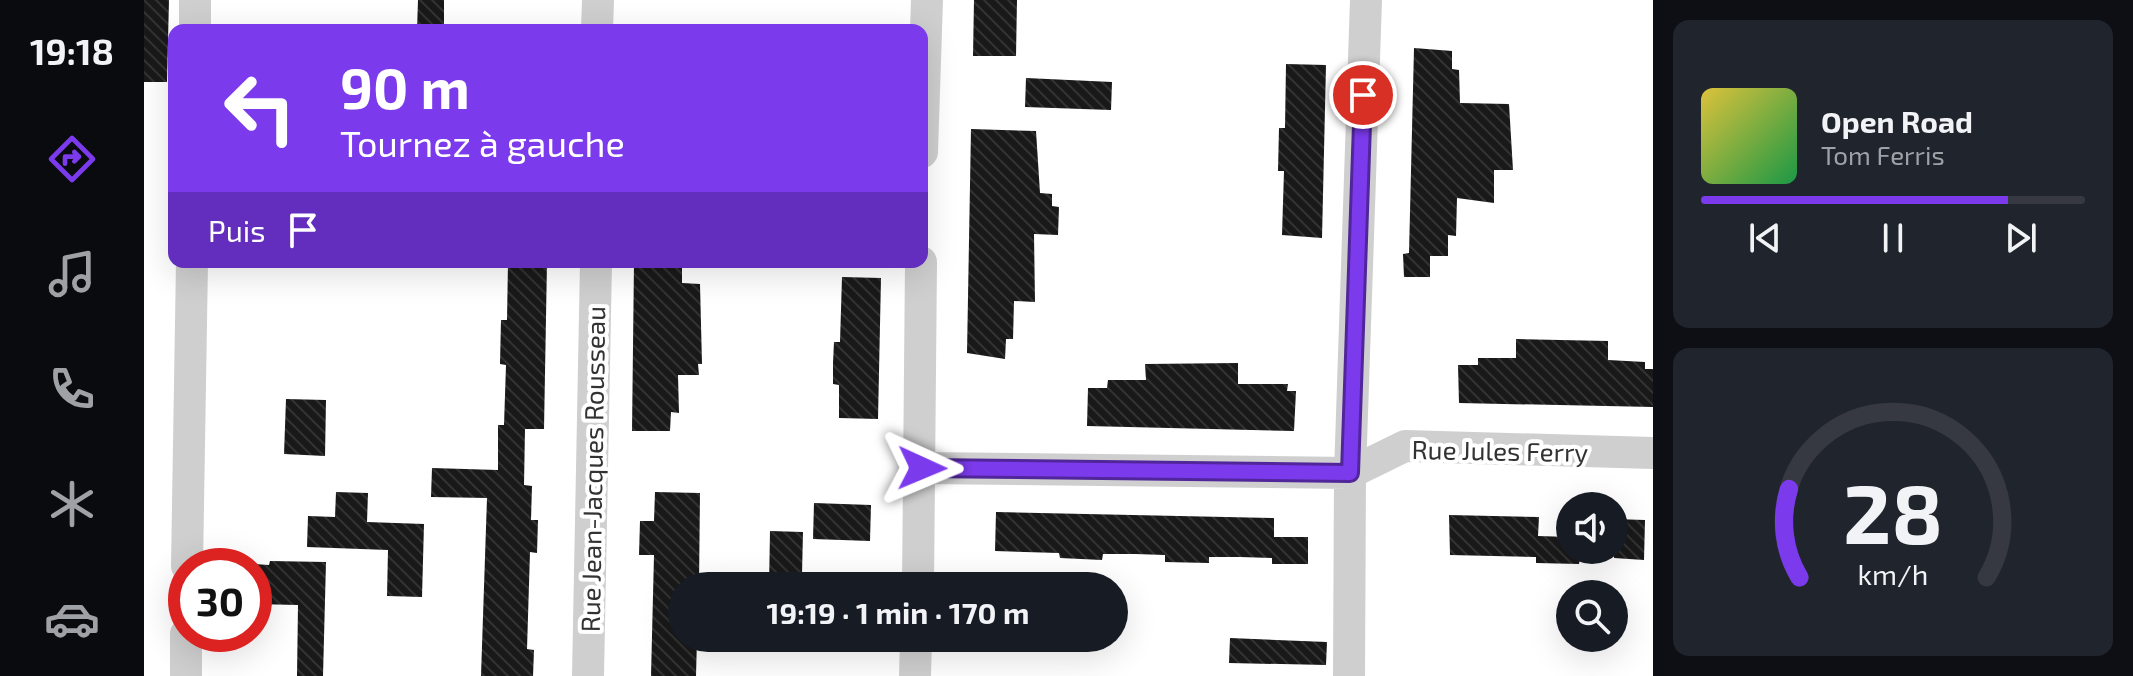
<!DOCTYPE html>
<html lang="fr">
<meta charset="utf-8">
<style>
body{margin:0;font-family:"Exo 2",sans-serif;background:#20242c;color:#f1f3f6;height:100vh;display:flex;flex-direction:column;font-size:30px;white-space:nowrap}
*{box-sizing:border-box;margin:0}
p{font-size:26px;color:#9ea1a6}
.icon{flex:none;width:44px;height:44px;fill:none;stroke:currentColor;stroke-width:2;stroke-linecap:round;stroke-linejoin:round}
.map{position:relative;flex:1;overflow:hidden}
.sheet{display:flex;flex-direction:column;gap:20px;padding:20px;background:#0d0f14;width:480px}
.sheet>*{flex:none}
.hud{position:absolute;left:24px;top:24px;width:760px;height:244px;border-radius:16px;box-shadow:0 8px 32px #0002;background:#7c3aed;color:#fff;overflow:hidden}
.buttons{position:absolute;left:1412px;top:492px;display:grid;gap:16px}
.buttons a{display:grid;place-items:center;width:72px;height:72px;border-radius:50%;background:#171b24;box-shadow:0 8px 32px #0002;font-size:40px}
.speed{position:absolute;left:24px;top:548px;display:flex;gap:16px;font-size:40px;font-weight:700;text-align:center}
.speed>*{display:grid;place-content:center;width:104px;height:104px;border-radius:50%;background:#171b24;box-shadow:0 8px 32px #0002;line-height:1}
.speed .limit{border:12px solid #d22;background:#fff;color:#111}
.pin{position:absolute;display:grid;place-items:center;width:68px;height:68px;color:#fff;margin:-34px;border:4px solid #fff;border-radius:50%;box-shadow:0 2px 8px #0007}
.me{position:absolute;width:88px;margin:-44px;rotate:91deg;stroke-linejoin:round;filter:drop-shadow(0 0 6px #0008)}
.turn{display:flex;align-items:center;gap:28px;height:168px;padding:0 40px;font-size:36px}
.turn .icon{width:104px;height:104px;stroke-width:2.5}
.turn b{display:block;font-size:56px;line-height:68px}
.then{display:flex;align-items:center;height:76px;padding:0 40px;background:#0003;gap:16px;font-size:30px}
.sheet .card{flex:1;display:flex;flex-direction:column;justify-content:center;gap:12px;min-width:0;padding:0 28px;border-radius:16px;background:#20242c}
.sheet .dial{align-items:center;gap:0}
.dial svg{height:208px;overflow:visible;fill:none;stroke:#363941;stroke-width:7;stroke-linecap:round;text-anchor:middle}
.dial text{fill:#f1f3f6;stroke:none}
.song{display:flex;align-items:center;gap:24px}
.cover{width:96px;height:96px;border-radius:12px;background:linear-gradient(135deg,hsl(50 70% 55%),hsl(140 70% 35%))}
.played{height:8px;border-radius:4px;background:linear-gradient(90deg,#7c3aed 80%,#363941 80%)}
.keys{display:flex;justify-content:space-around;direction:ltr}
.trip{position:absolute;left:524px;top:572px;width:460px;height:80px;border-radius:40px;background:#171b24;box-shadow:0 8px 32px #0002;font-weight:700;line-height:80px;text-align:center}
main{display:flex;flex:1;min-height:0}
.tabs{display:flex;flex-direction:column;width:144px;justify-content:space-around;align-items:center;background:#090b0e;color:#9ea1a6}
.tabs .icon{width:56px;height:56px}
.tabs .on{color:#7c3aed}
.tabs b{font-size:36px;color:#f1f3f6}
.map>svg:first-child{display:block}
.building{fill:url(#building-back-hatch)}
.lines{fill:none;stroke-linecap:round;stroke-linejoin:round}
.minor{stroke:#cfcfcf;stroke-width:32}
.route-casing{stroke:#51269a;stroke-width:20}
.route{stroke:#7c3aed;stroke-width:14}
.labels{text-anchor:middle;dominant-baseline:central;stroke-width:8;stroke-linejoin:round;paint-order:stroke}
.street-label{font-size:26px;fill:#323232;stroke:#fff}
</style>
<main>
<nav class="tabs">
<b>19:18</b>
<svg class="icon on" aria-label="directions" viewBox="0 0 24 24"><path d="M12 3l9 9-9 9-9-9zM9 14v-3h6M13 9l2 2-2 2"/></svg>
<svg class="icon" aria-label="music" viewBox="0 0 24 24"><path d="M9 18V5l10-2v13"/><circle cx="6" cy="18" r="3"/><circle cx="16" cy="16" r="3"/></svg>
<svg class="icon" aria-label="phone" viewBox="0 0 24 24"><path d="M5 4h4l2 5-3 2q2 4 5 5l2-3 5 2v4C11 20 4 13 5 4z"/></svg>
<svg class="icon" aria-label="climate" viewBox="0 0 24 24"><path d="M12 3v18M4 7l16 10M4 17L20 7"/></svg>
<svg class="icon" aria-label="car" viewBox="0 0 24 24"><path d="M5 17H2v-5l4-1 3-4h7l3 4 3 1v5h-3M9 17h6M6 11h13"/><circle cx="7" cy="17" r="2"/><circle cx="17" cy="17" r="2"/></svg>
</nav>
<div class="map">
<svg width="1509" height="676" viewBox="0 0 1509 676">
<defs>
<pattern id="building-back-hatch" width="6" height="6" patternUnits="userSpaceOnUse" patternTransform="scale(2)"><rect width="6" height="6" fill="#191919"/><path d="M-1 5l2 2M0 0l6 6M5-1l2 2" fill="none" stroke="#323232"/></pattern>
</defs>
<rect width="100%" height="100%" fill="#fff"/>
<path class="building" d="M 0,0 L 25,0 L 23,82 L 0,82 Z
M 274,0 L 300,0 L 300,30 L 273,30 Z
M 830,0 L 873,0 L 872,56 L 829,56 Z
M 1270,48 L 1308,51 L 1308,69 L 1315,70 L 1316,103 L 1365,104 L 1369,170 L 1350,170 L 1350,203 L 1313,198 L 1312,236 L 1304,235 L 1304,256 L 1286,256 L 1286,277 L 1260,277 L 1259,254 L 1265,253 Z
M 1142,64 L 1182,65 L 1178,238 L 1138,235 L 1140,171 L 1134,171 L 1135,128 L 1141,128 Z
M 882,78 L 968,82 L 967,110 L 881,107 Z
M 827,129 L 892,131 L 896,193 L 908,194 L 908,206 L 915,207 L 914,235 L 890,234 L 891,302 L 870,301 L 869,339 L 862,339 L 861,359 L 823,353 Z
M 364,262 L 403,262 L 400,429 L 381,429 L 380,485 L 388,486 L 387,520 L 394,520 L 393,553 L 386,552 L 383,649 L 390,650 L 389,676 L 337,676 L 343,498 L 287,497 L 288,468 L 354,470 L 354,425 L 360,425 L 362,365 L 356,364 L 357,320 L 363,320 Z
M 490,262 L 538,262 L 538,283 L 556,284 L 558,364 L 554,364 L 555,375 L 534,375 L 535,413 L 527,412 L 526,431 L 488,431 Z
M 698,277 L 737,278 L 734,419 L 695,418 L 695,385 L 689,384 L 689,363 L 690,342 L 696,342 Z
M 1372,339 L 1464,341 L 1464,360 L 1501,362 L 1501,369 L 1509,369 L 1509,407 L 1315,403 L 1314,365 L 1334,365 L 1334,358 L 1372,358 Z
M 1094,363 L 1094,384 L 1144,384 L 1143,391 L 1152,391 L 1150,431 L 943,426 L 944,388 L 963,388 L 964,380 L 1002,380 L 1001,364 Z
M 142,399 L 182,400 L 181,456 L 140,454 Z
M 192,492 L 224,493 L 223,522 L 280,524 L 278,597 L 243,596 L 244,550 L 163,547 L 164,516 L 191,517 Z
M 511,492 L 556,493 L 555,586 L 538,585 L 538,638 L 553,638 L 552,676 L 507,676 L 510,555 L 495,555 L 496,521 L 510,521 Z
M 670,503 L 727,505 L 726,541 L 669,539 Z
M 852,512 L 1130,518 L 1130,537 L 1164,537 L 1164,564 L 1128,564 L 1128,558 L 1096,557 L 1065,557 L 1065,563 L 1021,562 L 1021,555 L 991,554 L 959,554 L 958,560 L 916,558 L 915,553 L 851,551 Z
M 1305,515 L 1395,517 L 1394,536 L 1426,537 L 1426,550 L 1437,550 L 1435,564 L 1392,563 L 1392,557 L 1306,555 Z
M 1470,519 L 1501,520 L 1500,560 L 1470,558 Z
M 626,531 L 659,532 L 658,574 L 650,574 L 650,586 L 625,586 Z
M 126,561 L 182,562 L 179,676 L 153,676 L 154,605 L 110,604 L 110,564 L 125,565 Z
M 1086,638 L 1183,642 L 1182,665 L 1085,663 Z"/>
<g class="lines">
<path class="minor" d="M 51,30 L 51,0
M 453,30 L 454,0
M 778,152 L 783,0
M 778,468 L 1206,473 L 1261,446 L 1509,453
M 43,566 L 48,262
M 774,586 L 777,262
M 42,676 L 42,634
M 444,676 L 452,262
M 771,676 L 772,638
M 1205,676 L 1206,473 L 1222,0"/>
</g>
<g class="lines">
<g class="route-casing">
<path id="route" d="M 778,468 L 1206,473 L 1219,95"/>
</g>
<use href="#route" class="route"/>
</g>
<g class="labels">
<g class="street-label">
<text transform="translate(1356 450) rotate(1)">Rue Jules Ferry</text>
<text transform="translate(448 469) rotate(-89)">Rue Jean-Jacques Rousseau</text>
</g>
</g>
</svg>
<div class="buttons">
<a><svg class="icon" aria-label="sound" viewBox="0 0 24 24"><path d="M4 9h4l5-4v14l-5-4H4zM17 9q2 3 0 6"/></svg></a>
<a><svg class="icon" aria-label="search" viewBox="0 0 24 24"><circle cx="10" cy="10" r="6"/><path d="M15 15l6 6"/></svg></a>
</div>
<div class="speed"><div class="limit">30</div></div>
<div class="pin" style="left:1219px;top:95px;background:#d93025"><svg class="icon" aria-label="arrive" viewBox="0 0 24 24"><path d="M6 21V4h12l-3 4 3 4H6"/></svg></div>
<svg class="me" style="left:778px;top:468px" viewBox="-20 -20 40 40"><path d="M0-17L14 15 0 8-14 15z" fill="#7c3aed" stroke="#fff" stroke-width="4"/></svg>
<div class="trip">19:19 · 1 min · 170 m</div>
<div class="hud">
<div class="turn"><svg class="icon" aria-label="left" viewBox="0 0 24 24"><path d="M17 20v-9H6M10 6l-5 5 5 5"/></svg><div><b>90 m</b>Tournez à gauche</div></div>
<div class="then">Puis<svg class="icon" aria-label="arrive" viewBox="0 0 24 24"><path d="M6 21V4h12l-3 4 3 4H6"/></svg></div>
</div>
</div>
<section class="sheet">
<div class="card">
<div class="song"><i class="cover"></i><div><b>Open Road</b><p>Tom Ferris</p></div></div>
<div class="played"></div>
<div class="keys"><svg class="icon" aria-label="previous" viewBox="0 0 24 24"><path d="M18 5L8 12l10 7zM5 5v14"/></svg><svg class="icon" aria-label="pause" viewBox="0 0 24 24"><path d="M8 5v14M16 5v14"/></svg><svg class="icon" aria-label="next" viewBox="0 0 24 24"><path d="M6 5l10 7-10 7zM19 5v14"/></svg></div>
</div>
<div class="card dial"><svg viewBox="0 0 100 80">
<path d="M14 69A42 42 0 1 1 86 69"/>
<path d="M14 69A42 42 0 0 1 10 35" stroke="#7c3aed"/>
<text x="50" y="56" font-size="32" font-weight="700">28</text>
<text x="50" y="72" font-size="11">km/h</text>
</svg></div>
</section>
</main>
